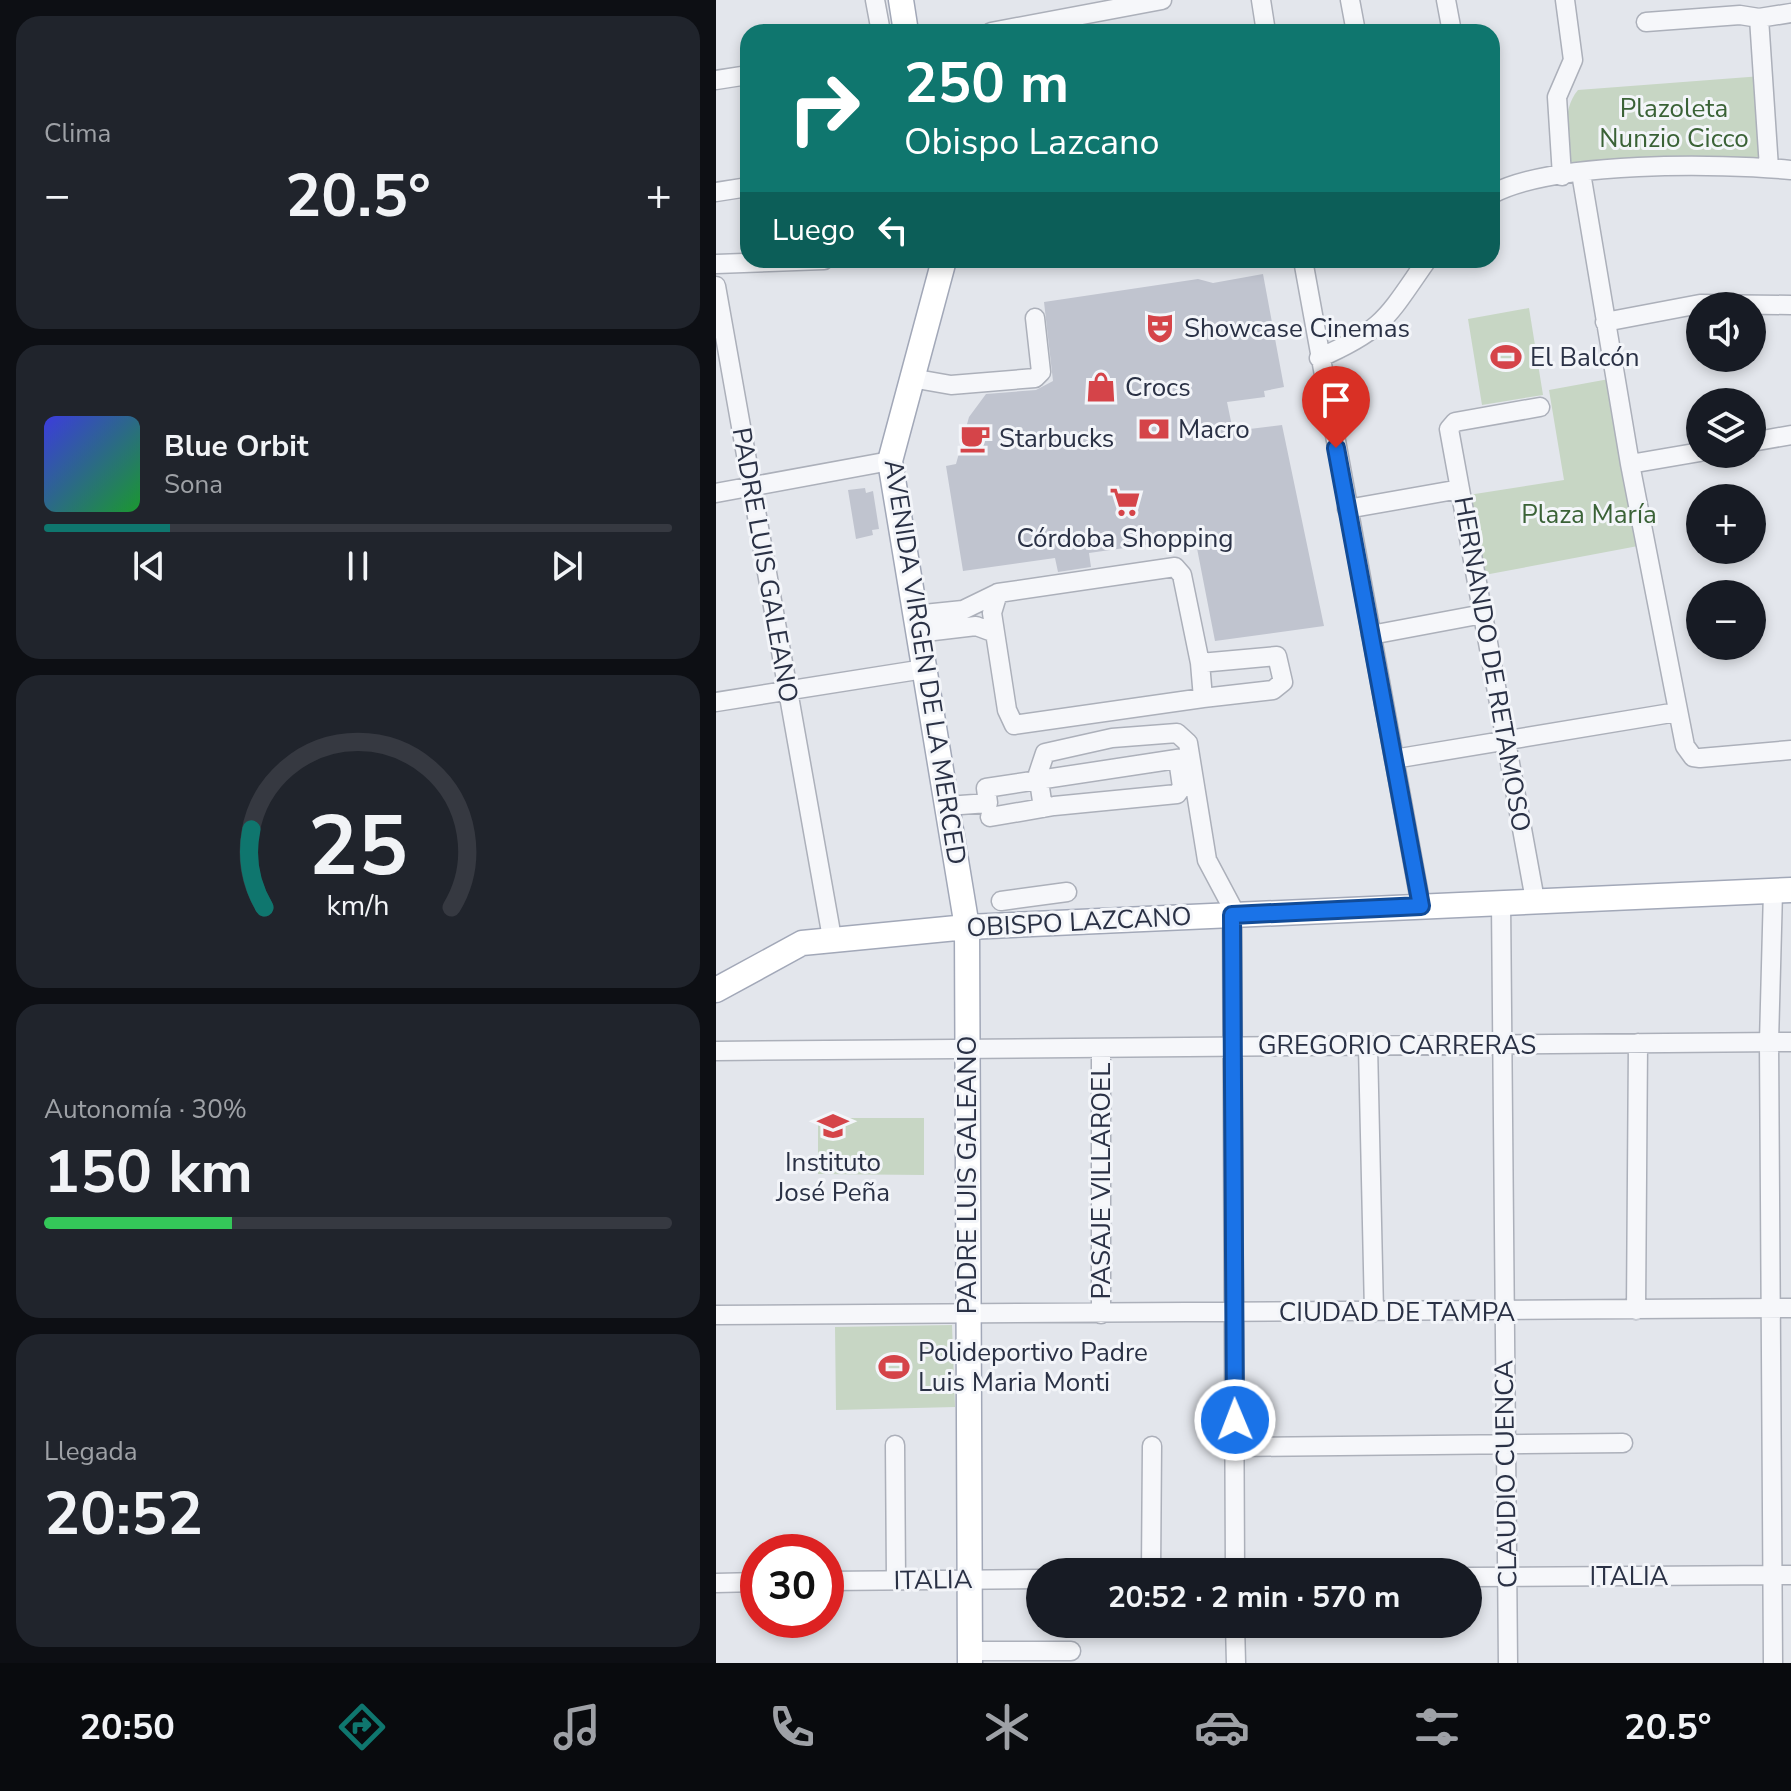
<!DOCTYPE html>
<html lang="es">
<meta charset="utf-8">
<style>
body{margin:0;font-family:"Nunito Sans",sans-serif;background:#20242c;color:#f1f3f6;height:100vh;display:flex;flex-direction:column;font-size:30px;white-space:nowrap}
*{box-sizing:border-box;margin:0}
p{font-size:26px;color:#9ea1a6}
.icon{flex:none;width:44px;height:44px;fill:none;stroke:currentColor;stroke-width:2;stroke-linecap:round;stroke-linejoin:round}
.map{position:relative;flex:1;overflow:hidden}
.panel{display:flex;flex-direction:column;gap:16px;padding:16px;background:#0d0f14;width:716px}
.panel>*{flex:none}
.hud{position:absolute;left:24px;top:24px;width:760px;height:244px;border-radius:24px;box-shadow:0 4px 12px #0003;background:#0f766e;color:#fff;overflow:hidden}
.buttons{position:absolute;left:970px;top:292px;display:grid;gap:16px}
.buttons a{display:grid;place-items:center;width:80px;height:80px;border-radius:50%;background:#171b24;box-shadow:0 4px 12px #0003;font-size:40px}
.speed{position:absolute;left:24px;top:1534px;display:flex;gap:16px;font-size:40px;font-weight:700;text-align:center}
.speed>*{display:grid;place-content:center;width:104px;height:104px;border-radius:50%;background:#171b24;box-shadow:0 4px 12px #0003;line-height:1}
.speed .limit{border:12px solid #d22;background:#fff;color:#111}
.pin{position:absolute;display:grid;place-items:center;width:68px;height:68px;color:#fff;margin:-82px -34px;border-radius:50% 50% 50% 0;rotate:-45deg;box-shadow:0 0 8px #0007}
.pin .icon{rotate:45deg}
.me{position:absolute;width:88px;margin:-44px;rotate:359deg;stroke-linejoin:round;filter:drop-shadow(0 0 6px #0008)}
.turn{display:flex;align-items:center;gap:28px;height:168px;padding:0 32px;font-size:36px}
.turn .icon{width:104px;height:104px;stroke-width:2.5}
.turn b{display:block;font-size:56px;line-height:68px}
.then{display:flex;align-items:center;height:76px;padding:0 32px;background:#0003;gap:16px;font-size:30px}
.big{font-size:60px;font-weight:700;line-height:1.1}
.panel .card{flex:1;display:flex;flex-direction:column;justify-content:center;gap:12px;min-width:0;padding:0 28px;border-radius:24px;background:#20242c}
.panel .dial{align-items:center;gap:0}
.dial svg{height:208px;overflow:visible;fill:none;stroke:#363941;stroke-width:7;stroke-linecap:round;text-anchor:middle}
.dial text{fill:#f1f3f6;stroke:none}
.song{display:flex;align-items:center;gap:24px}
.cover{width:96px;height:96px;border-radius:12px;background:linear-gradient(135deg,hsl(240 70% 55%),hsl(130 70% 35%))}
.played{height:8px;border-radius:4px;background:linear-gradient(90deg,#0f766e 20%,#363941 20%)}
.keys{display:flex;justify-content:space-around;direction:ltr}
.heat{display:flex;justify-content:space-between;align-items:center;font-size:44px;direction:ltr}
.charge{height:12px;border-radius:6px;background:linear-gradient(90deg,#34c759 30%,#363941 0)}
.trip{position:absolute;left:310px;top:1558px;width:456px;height:80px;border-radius:40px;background:#171b24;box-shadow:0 4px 12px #0003;font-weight:700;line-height:80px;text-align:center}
.tab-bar{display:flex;height:128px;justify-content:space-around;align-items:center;background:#090b0e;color:#9ea1a6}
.tab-bar .icon{width:56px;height:56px}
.tab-bar .selected{color:#0f766e}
.tab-bar b{font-size:36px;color:#f1f3f6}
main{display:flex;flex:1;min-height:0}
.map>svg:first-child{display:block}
.green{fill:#c7d6c4}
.building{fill:#c0c4cf}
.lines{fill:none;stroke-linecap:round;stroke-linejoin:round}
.minor-casing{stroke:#acb0ba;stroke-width:21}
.major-casing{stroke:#a2a8b8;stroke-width:27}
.minor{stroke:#f6f7fa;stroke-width:18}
.major{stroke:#fff;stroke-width:24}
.route-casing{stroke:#114b97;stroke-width:20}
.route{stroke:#1a73e8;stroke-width:14}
.labels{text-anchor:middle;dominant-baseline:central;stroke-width:6;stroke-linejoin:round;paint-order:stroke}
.park-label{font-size:26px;fill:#3a6236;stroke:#f3f5f9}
.poi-label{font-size:26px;fill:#2a3145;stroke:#f3f5f9;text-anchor:start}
.street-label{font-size:26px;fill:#2a3145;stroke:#f3f5f9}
</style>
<main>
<section class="panel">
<div class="card"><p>Clima</p>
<div class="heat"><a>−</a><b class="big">20.5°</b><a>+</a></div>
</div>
<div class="card">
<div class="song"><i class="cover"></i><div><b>Blue Orbit</b><p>Sona</p></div></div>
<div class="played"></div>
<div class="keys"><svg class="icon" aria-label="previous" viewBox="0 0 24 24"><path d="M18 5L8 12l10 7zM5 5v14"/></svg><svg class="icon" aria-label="pause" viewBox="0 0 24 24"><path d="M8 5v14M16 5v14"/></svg><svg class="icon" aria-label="next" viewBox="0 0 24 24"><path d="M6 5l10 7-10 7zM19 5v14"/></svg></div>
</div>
<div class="card dial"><svg viewBox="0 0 100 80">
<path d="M14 69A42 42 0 1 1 86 69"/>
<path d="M14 69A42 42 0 0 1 9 39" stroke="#0f766e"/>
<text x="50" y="56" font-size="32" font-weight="700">25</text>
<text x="50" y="72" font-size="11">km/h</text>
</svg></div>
<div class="card"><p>Autonomía · 30%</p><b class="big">150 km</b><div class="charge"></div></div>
<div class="card"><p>Llegada</p><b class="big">20:52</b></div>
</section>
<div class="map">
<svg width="1075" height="1663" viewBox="0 0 1075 1663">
<rect width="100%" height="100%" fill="#e3e6ec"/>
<path class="green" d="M 1046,76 L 1049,162 L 854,166 C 851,141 845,110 862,90 Z
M 813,308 L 827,395 L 766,405 L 752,319 Z
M 893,379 L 922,546 L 763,576 L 746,496 L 848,480 L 833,390 Z
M 102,1118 L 208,1118 L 208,1175 L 102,1174 Z
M 236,1325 L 239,1407 L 120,1410 L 119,1327 Z"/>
<path class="building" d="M 547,274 L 568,387 L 548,391 L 549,397 L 511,402 L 517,431 L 566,425 L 608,626 L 499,641 L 479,538 L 373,553 L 375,567 L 342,572 L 339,558 L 247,571 L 230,466 L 240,464 L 253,417 L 270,394 L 320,390 L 337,381 L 328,302 L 482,279 L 497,283 Z
M 149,488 L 150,493 L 157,491 L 163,529 L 156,530 L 157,535 L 140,539 L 132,490 Z"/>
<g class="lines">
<g class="minor-casing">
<path id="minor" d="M 159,0 L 165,32
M 545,0 L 550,32
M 634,0 L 640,32
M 730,0 L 736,32
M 1043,18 L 1053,168
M 930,22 L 1024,15 L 1043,18 L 1075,13
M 275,32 L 446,0
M 0,80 L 32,75
M 865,173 L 914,464 L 969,746 L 977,757 L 984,758 L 1075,750
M 846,176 L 841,97 L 857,60 L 849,0
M 0,192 L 32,187
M 776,194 C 838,161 1004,163 1075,170
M 587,260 L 705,906
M 0,264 L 108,260
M 0,286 L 116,938
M 889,322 L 984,304 L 1075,305
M 603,358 C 669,329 671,317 711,260
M 195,378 L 235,385 L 319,378 L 325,372 L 319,318
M 1036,442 L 1075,435
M 914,464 L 984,452
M 0,493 L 174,461
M 631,509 L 744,489
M 459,567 L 466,575 L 484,663 L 487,698 L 298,725 L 291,710 L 276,613 L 282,593 Z
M 198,615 L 247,610 L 282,593
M 201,633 L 260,626 L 279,633
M 655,635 L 767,614
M 484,663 L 561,656 L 567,682 L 557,690 L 487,698
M 0,702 L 208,669
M 678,759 L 961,712
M 231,806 L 272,803 L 270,788 L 474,757
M 327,808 L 322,774 L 329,753 L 396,738 L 461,733 L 472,743 L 491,860 L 516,907 L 519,1572
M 274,817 L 338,806 L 461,794 L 466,787 L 462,759
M 819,900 L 733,429 L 739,422 L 824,407
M 285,901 L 351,892
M 785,902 L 792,1663
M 652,1046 L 658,1312
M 0,1051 L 1075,1042
M 920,1310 L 922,1043
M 385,1314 L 385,1048
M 0,1315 L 1075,1308
M 179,1445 L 180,1580
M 519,1447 L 907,1443
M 435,1572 L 436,1446
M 752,1577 L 1075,1575
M 110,1581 L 324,1579
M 0,1583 L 42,1582
M 519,1624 L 520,1663
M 254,1651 L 355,1651
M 1057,1663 L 1053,1042 L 1057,891"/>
</g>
<g class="major-casing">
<path id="major" d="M 185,0 L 190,32
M 228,260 L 174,461 L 251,927 L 254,1663
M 0,990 L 86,943 L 251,927 L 1075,890"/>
</g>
<use href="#minor" class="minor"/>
<use href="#major" class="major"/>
</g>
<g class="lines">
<g class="route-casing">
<path id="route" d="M 519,1420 L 516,915 L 705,906 L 620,448"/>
</g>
<use href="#route" class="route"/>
</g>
<defs>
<g id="theatre-bare" transform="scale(2.4)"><path d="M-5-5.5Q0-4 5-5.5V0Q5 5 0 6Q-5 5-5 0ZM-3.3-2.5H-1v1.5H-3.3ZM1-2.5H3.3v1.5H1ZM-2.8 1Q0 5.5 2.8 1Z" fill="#d54449" stroke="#f3f5f9" stroke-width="2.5" paint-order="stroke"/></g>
<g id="stadium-bare" transform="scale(2.4)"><path d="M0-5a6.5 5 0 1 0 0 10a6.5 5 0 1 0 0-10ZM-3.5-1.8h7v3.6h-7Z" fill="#d54449" stroke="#f3f5f9" stroke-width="2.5" paint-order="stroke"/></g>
<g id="shop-bare" transform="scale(2.4)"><path d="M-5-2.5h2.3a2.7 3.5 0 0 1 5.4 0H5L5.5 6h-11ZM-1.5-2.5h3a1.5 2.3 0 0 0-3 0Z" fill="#d54449" stroke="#f3f5f9" stroke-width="2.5" paint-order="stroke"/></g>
<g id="bank-bare" transform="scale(2.4)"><path d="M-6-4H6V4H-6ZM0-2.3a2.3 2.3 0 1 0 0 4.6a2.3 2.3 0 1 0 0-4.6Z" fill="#d54449" stroke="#f3f5f9" stroke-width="2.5" paint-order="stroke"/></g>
<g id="cafe-bare" transform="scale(2.4)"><path d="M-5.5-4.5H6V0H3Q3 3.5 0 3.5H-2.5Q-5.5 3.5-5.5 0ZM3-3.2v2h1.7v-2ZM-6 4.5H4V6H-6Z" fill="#d54449" stroke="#f3f5f9" stroke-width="2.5" paint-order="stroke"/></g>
<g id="supermarket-bare" transform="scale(2.4)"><path d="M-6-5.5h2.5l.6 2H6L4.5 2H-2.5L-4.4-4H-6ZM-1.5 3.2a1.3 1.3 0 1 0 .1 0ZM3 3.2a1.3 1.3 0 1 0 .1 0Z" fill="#d54449" stroke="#f3f5f9" stroke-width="2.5" paint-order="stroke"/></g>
<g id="school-bare" transform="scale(2.4)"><path d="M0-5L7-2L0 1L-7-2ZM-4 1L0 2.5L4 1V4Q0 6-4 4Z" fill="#d54449" stroke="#f3f5f9" stroke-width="2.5" paint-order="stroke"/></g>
</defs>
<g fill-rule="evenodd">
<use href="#theatre-bare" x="444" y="328"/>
<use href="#stadium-bare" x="790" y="357"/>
<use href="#shop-bare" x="385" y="387"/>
<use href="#bank-bare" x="438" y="429"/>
<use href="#cafe-bare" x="259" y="438"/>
<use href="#supermarket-bare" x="409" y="502"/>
<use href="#school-bare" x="117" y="1126"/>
<use href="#stadium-bare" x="178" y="1367"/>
</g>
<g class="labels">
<g class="park-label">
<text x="958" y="108">Plazoleta<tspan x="958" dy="30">Nunzio Cicco</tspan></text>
<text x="873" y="514">Plaza María</text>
</g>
<g class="poi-label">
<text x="468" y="328">Showcase Cinemas</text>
<text x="814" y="357">El Balcón</text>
<text x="409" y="387">Crocs</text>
<text x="462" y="429">Macro</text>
<text x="283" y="438">Starbucks</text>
<text x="409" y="538" text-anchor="middle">Córdoba Shopping</text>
<text x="117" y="1162" text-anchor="middle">Instituto<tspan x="117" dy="30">José Peña</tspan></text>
<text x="202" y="1352">Polideportivo Padre<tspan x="202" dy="30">Luis Maria Monti</tspan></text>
</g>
<g class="street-label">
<text transform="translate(49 565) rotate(80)">PADRE LUIS GALEANO</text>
<text transform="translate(209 662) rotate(81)">AVENIDA VIRGEN DE LA MERCED</text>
<text transform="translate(776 664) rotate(80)">HERNANDO DE RETAMOSO</text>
<text transform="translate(363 922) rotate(-3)">OBISPO LAZCANO</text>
<text x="681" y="1045">GREGORIO CARRERAS</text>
<text transform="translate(251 1175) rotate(-90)">PADRE LUIS GALEANO</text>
<text transform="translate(385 1181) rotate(-90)">PASAJE VILLAROEL</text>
<text x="681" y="1312">CIUDAD DE TAMPA</text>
<text transform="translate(790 1474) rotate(-91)">CLAUDIO CUENCA</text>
<text x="913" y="1576">ITALIA</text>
<text transform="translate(217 1580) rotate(-1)">ITALIA</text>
</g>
</g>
</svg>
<div class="buttons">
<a><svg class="icon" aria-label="sound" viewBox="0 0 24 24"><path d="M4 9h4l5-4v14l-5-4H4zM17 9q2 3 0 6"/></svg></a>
<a><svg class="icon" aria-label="layers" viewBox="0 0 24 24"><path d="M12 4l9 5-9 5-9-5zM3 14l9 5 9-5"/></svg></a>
<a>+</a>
<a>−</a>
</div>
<div class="speed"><div class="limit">30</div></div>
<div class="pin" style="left:620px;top:448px;background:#d93025"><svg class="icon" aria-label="arrive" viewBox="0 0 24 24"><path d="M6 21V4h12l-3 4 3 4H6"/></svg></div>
<svg class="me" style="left:519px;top:1420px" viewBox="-20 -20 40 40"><circle r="17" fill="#1a73e8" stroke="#fff" stroke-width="3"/><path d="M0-11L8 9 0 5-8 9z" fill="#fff"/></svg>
<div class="trip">20:52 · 2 min · 570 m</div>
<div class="hud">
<div class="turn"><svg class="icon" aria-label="right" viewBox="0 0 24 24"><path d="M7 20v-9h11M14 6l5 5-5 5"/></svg><div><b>250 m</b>Obispo Lazcano</div></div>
<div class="then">Luego<svg class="icon" aria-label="left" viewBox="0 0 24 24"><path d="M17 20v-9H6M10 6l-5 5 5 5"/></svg></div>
</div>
</div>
</main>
<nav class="tab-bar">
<b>20:50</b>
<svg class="icon selected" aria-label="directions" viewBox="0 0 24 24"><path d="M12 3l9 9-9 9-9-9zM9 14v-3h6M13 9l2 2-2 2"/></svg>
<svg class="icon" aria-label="music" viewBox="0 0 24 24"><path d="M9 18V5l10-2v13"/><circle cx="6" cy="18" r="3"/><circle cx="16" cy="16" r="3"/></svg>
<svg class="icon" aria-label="phone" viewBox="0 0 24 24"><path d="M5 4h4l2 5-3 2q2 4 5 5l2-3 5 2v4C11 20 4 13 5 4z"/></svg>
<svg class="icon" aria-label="climate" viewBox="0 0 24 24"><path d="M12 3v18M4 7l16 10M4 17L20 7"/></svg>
<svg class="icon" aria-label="car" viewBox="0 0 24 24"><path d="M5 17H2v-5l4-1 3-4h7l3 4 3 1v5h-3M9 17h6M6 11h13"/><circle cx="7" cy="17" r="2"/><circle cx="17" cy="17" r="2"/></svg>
<svg class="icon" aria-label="filters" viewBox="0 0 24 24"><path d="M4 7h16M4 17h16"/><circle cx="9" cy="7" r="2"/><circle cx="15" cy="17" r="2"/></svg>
<b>20.5°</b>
</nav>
